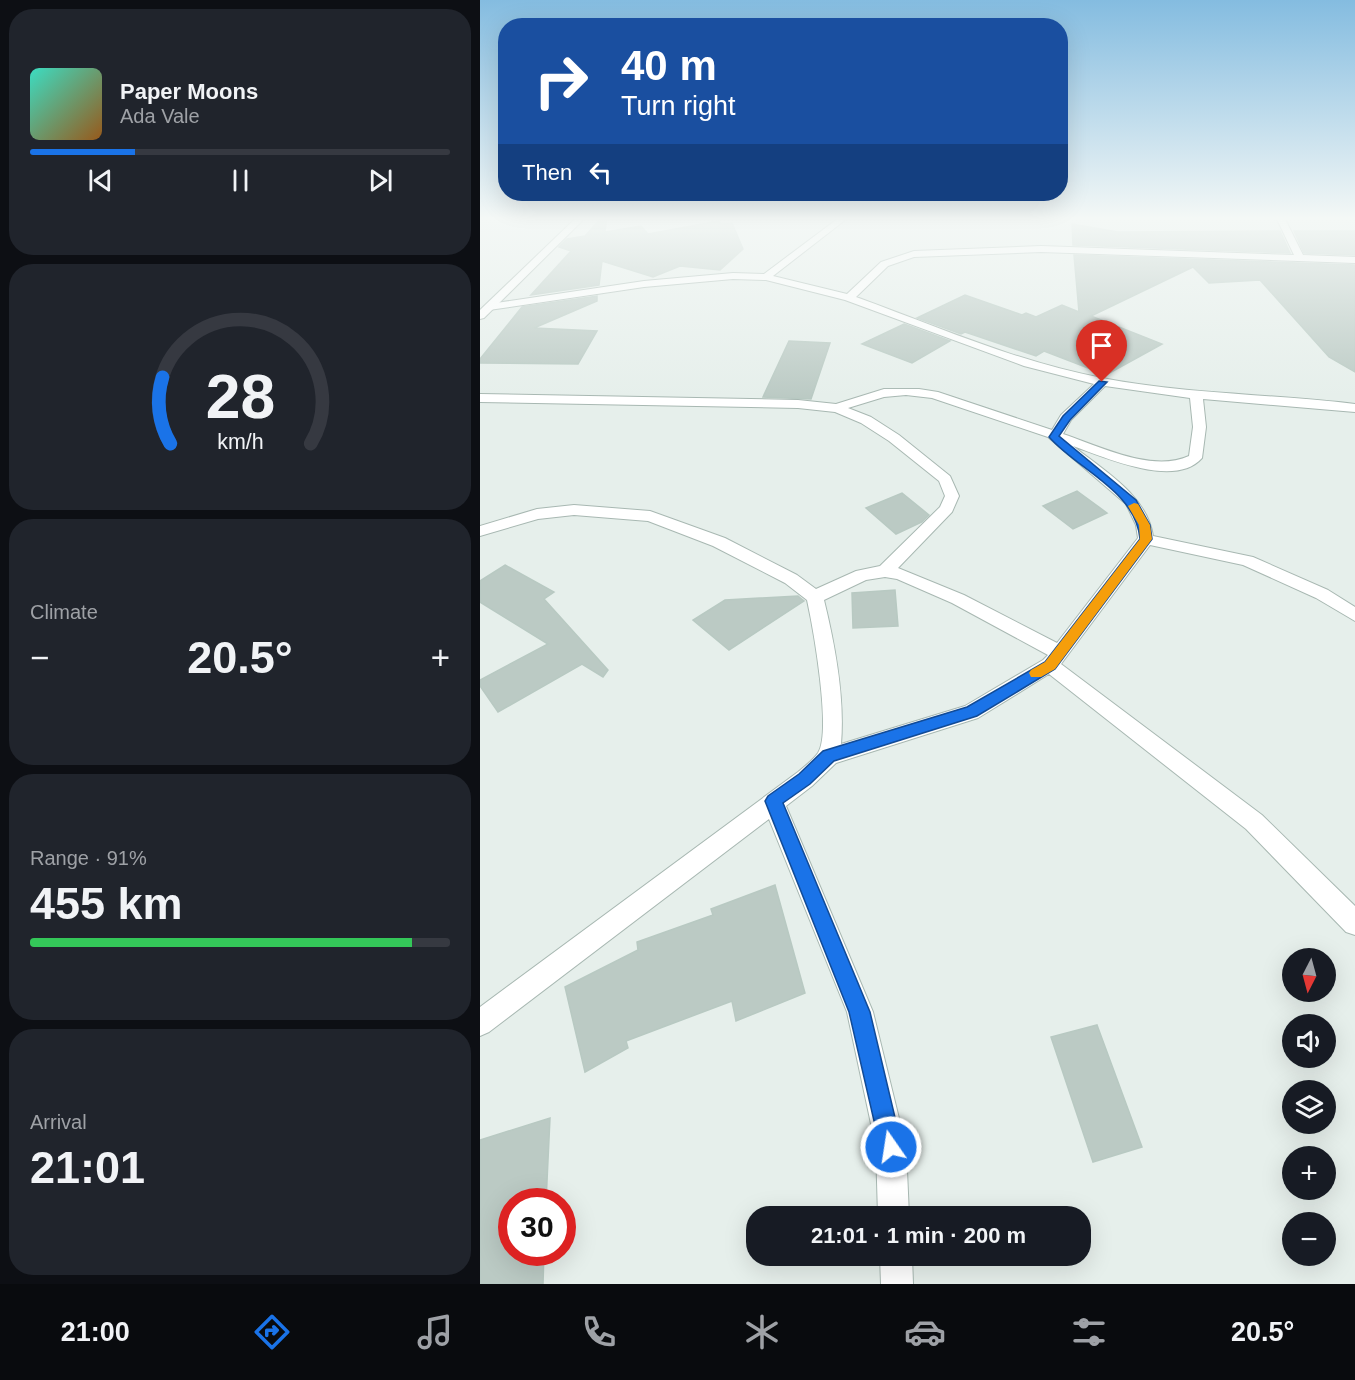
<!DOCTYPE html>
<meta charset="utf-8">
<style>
body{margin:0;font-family:Helvetica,sans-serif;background:#20242c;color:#f1f3f6;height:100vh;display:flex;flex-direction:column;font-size:22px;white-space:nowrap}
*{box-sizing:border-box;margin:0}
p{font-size:20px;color:#9ea1a6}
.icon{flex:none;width:33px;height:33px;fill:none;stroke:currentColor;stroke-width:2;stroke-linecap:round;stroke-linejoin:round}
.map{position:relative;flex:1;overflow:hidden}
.sheet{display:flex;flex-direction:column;gap:9px;padding:9px;background:#0d0f14;width:480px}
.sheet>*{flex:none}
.banner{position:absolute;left:18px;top:18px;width:570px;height:183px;border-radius:24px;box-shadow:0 6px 24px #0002;background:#1a4fa0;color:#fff;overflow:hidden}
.needle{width:39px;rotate:186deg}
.buttons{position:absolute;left:802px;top:948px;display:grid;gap:12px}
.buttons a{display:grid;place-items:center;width:54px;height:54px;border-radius:50%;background:#171b24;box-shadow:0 6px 24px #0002;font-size:30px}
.speed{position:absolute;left:18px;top:1188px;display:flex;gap:12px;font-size:30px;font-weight:700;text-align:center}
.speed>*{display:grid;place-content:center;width:78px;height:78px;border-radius:50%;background:#171b24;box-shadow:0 6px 24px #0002;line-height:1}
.speed .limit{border:9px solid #d22;background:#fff;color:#111}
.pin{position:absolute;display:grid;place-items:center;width:51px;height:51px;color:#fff;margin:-62px -26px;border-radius:50% 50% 50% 0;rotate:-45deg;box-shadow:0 0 6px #0007}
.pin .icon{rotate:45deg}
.me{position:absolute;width:66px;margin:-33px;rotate:347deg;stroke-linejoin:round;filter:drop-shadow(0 0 4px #0008)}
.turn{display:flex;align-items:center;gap:21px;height:126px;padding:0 24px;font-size:27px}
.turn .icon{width:78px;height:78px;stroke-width:2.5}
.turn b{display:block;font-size:42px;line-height:51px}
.then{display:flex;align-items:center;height:57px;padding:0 24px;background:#0003;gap:12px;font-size:22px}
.big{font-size:45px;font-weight:700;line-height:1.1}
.sheet .tile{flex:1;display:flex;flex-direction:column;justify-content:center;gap:9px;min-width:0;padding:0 21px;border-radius:24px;background:#20242c}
.sheet .dial{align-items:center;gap:0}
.dial svg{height:156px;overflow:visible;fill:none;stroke:#363941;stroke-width:7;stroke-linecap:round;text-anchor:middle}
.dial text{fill:#f1f3f6;stroke:none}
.song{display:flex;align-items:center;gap:18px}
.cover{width:72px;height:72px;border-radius:9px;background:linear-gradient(135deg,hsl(170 70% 55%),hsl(30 70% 35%))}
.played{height:6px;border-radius:3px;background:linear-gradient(90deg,#1a73e8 25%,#363941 25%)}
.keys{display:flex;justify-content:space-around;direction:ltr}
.heat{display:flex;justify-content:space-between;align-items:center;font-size:33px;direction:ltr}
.charge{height:9px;border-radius:4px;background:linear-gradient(90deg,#34c759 91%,#363941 0)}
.trip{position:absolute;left:266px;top:1206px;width:345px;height:60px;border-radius:24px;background:#171b24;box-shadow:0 6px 24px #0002;font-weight:700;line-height:60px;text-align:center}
.tab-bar{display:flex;height:96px;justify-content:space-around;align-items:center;background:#090b0e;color:#9ea1a6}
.tab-bar .icon{width:42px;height:42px}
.tab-bar .selected{color:#1a73e8}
.tab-bar b{font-size:27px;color:#f1f3f6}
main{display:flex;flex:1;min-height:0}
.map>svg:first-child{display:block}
.building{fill:#bbcac4;stroke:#b8c9c2;stroke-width:1.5}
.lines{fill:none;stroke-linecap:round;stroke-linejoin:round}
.minor-casing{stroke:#a8b8b2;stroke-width:2}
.tertiary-casing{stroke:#a8b8b2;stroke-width:2}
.minor{fill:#fff;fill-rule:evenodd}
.tertiary{fill:#fff;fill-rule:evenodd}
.route{fill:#1a73e8;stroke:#114b97;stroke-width:1.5}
.slow{fill:#f59e0b}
</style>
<main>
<section class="sheet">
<div class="tile">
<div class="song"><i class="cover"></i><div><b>Paper Moons</b><p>Ada Vale</p></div></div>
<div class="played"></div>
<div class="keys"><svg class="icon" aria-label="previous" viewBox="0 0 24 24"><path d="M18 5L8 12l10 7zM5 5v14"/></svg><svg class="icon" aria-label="pause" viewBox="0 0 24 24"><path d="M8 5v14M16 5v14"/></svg><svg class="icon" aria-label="next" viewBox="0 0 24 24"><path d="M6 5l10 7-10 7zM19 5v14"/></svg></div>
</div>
<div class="tile dial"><svg viewBox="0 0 100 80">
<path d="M14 69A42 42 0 1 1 86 69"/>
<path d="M14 69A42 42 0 0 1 10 35" stroke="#1a73e8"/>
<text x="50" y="56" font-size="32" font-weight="700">28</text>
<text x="50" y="72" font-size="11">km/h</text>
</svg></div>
<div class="tile"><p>Climate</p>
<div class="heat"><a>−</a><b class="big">20.5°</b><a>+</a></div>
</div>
<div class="tile"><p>Range · 91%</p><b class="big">455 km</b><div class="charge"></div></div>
<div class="tile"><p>Arrival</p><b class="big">21:01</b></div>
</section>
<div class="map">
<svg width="875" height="1284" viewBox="0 0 875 1284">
<rect width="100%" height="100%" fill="#e6efeb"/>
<path class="building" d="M 122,217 L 127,217 L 125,232 L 161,226 L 168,234 L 238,221 L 242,224 L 252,223 L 263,249 L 240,270 L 200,266 L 173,277 L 122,261 L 119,285 L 51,295 L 91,251 L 79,247 L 87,239 L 105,236 Z
M 592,224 L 638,232 L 800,231 L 810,253 L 593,245 Z
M 814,231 L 875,231 L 875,255 L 824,253 Z
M 594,255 L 875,265 L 875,372 L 849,357 L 780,280 L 729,283 L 713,267 L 611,316 L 682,344 L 626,375 L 564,351 L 556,356 L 485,332 L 481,334 L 437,318 L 485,295 L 542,315 L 546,313 L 556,317 L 582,305 L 599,312 Z
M 117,296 L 117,301 L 54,328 L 117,331 L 98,364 L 0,363 L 0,359 L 42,307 Z
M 424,324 L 470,341 L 432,363 L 382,344 Z
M 309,341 L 350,343 L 331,399 L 283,397 Z
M 597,491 L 627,513 L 593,529 L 563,506 Z
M 422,493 L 449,515 L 442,522 L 416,534 L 386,508 Z
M 25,565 L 74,592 L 64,599 L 128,670 L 123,677 L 102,664 L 18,712 L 0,686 L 0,680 L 68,644 L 0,602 L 0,581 Z
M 415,590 L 418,626 L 373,628 L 372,593 Z
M 318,596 L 324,601 L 249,650 L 213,620 L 245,600 Z
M 295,885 L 325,993 L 256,1021 L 252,1001 L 146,1041 L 148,1048 L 105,1072 L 85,987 L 158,950 L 157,942 L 233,915 L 231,909 Z
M 617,1025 L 662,1147 L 613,1162 L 571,1037 Z
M 70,1118 L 66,1202 L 32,1202 L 32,1252 L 64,1252 L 63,1284 L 0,1284 L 0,1140 Z"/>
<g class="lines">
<g class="minor-casing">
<path id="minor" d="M 360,217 L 369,217 L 293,276 L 367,294 L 401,262 L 434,251 L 561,246 L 814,255 L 796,217 L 804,217 L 823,255 L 875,257 L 875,263 L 561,252 L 434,257 L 408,266 L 376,297 C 456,326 537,362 622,378 C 705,394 791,394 875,404 L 875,412 L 723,399 L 726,427 L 722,458 C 695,489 624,457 593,446 C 623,470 667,495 673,536 L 773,557 L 848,590 L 875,607 L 875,621 L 836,598 L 763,565 L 670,545 L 581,664 L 782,815 L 875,906 L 875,935 L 866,932 L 766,829 L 569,674 L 498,718 L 356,763 L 332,786 L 306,806 L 393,1012 L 426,1147 L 429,1216 L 398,1216 L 396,1147 L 367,1012 L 289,819 L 9,1032 L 0,1036 L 0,1007 L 318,772 C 324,767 333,760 338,753 C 352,732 333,627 327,600 L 305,583 L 233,546 L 168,521 L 94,515 L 58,519 L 0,536 L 0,526 L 57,509 L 94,505 L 170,511 L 245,538 L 317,575 L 336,589 L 376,571 L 400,566 L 460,507 L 465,496 L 459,481 L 409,441 L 381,423 L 355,412 L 318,408 L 0,402 L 0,394 L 318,400 L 356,404 L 404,389 L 439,389 L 458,392 L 572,430 L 581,415 L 614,384 L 544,366 L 365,300 L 286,280 L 253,279 L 164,287 L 9,310 L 4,307 L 9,304 L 164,281 L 253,273 L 284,274 ZM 625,386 L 710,398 L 713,427 L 709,456 C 672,473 619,446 583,434 L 591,420 ZM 426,395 L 452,398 L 568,437 L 646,504 L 656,525 L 658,538 L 577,643 L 484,595 L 418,568 L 472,512 L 479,496 L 470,476 L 419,435 L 391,417 L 368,408 L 404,397 ZM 405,577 L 417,579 L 472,603 L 568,655 L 563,660 L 485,706 L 361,744 C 365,697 355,645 344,600 L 386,580 Z
M 400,1256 L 432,1256 L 433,1284 L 401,1284 Z"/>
</g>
<g class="tertiary-casing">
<path id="tertiary" d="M 97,217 L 106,217 L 4,318 L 0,319 L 0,310 Z"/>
</g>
<use href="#minor" class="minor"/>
<use href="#tertiary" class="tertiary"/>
</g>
<linearGradient id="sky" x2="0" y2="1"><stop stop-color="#84bce0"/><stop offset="0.55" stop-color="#f4f8f6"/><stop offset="1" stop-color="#f4f8f6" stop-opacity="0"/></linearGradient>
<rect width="875" height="397" fill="url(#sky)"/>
<path class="route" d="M 619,381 L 627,382 L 590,420 L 579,436 L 656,500 L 670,525 L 672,539 L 575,669 L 497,716 L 354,761 L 330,784 L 303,803 L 390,1012 L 422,1147 L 419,1155 L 411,1158 L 403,1155 L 400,1147 L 369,1012 L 285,801 L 288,796 L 319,774 L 343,751 L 487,707 L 565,662 L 660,539 C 656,491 598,470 569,437 L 583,416 Z"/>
<path class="slow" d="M 654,503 L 658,504 L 670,525 L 672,539 L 575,669 L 561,677 L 551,677 L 549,673 L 551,670 L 565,662 L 660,539 L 659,525 L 648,506 Z"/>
</svg>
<div class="buttons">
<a><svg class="needle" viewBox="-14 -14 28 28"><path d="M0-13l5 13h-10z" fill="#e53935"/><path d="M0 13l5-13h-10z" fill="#9ea1a6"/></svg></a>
<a><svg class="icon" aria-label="sound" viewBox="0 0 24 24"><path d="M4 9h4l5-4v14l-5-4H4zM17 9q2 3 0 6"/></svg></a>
<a><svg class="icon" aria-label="layers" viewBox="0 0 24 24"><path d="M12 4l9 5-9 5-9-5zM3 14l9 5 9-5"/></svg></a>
<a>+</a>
<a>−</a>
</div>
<div class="speed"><div class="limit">30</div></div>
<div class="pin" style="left:622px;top:382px;background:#d93025"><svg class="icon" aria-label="arrive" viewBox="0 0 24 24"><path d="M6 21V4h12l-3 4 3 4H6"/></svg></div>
<svg class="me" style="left:411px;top:1147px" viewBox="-20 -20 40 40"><circle r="17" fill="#1a73e8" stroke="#fff" stroke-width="3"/><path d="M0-11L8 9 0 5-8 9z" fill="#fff"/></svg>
<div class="trip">21:01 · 1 min · 200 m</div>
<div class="banner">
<div class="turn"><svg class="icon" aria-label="right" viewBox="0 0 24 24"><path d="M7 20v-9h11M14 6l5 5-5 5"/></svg><div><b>40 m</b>Turn right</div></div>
<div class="then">Then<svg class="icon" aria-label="left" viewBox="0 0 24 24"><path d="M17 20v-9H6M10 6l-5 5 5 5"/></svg></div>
</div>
</div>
</main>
<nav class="tab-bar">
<b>21:00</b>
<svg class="icon selected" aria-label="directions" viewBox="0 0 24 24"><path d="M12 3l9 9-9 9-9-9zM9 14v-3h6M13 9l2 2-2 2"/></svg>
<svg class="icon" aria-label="music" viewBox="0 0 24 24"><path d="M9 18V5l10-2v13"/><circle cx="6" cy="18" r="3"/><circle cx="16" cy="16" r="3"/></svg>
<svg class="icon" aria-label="phone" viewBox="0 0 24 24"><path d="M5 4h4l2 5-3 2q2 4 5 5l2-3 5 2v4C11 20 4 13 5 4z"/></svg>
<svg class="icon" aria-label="climate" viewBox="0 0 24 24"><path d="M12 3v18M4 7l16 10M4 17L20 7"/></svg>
<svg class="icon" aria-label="car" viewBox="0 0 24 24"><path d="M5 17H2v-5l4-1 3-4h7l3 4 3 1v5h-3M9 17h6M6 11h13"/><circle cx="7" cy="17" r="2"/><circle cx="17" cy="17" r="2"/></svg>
<svg class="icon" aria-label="filters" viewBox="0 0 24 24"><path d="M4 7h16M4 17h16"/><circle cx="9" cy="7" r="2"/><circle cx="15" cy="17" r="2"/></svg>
<b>20.5°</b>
</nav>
